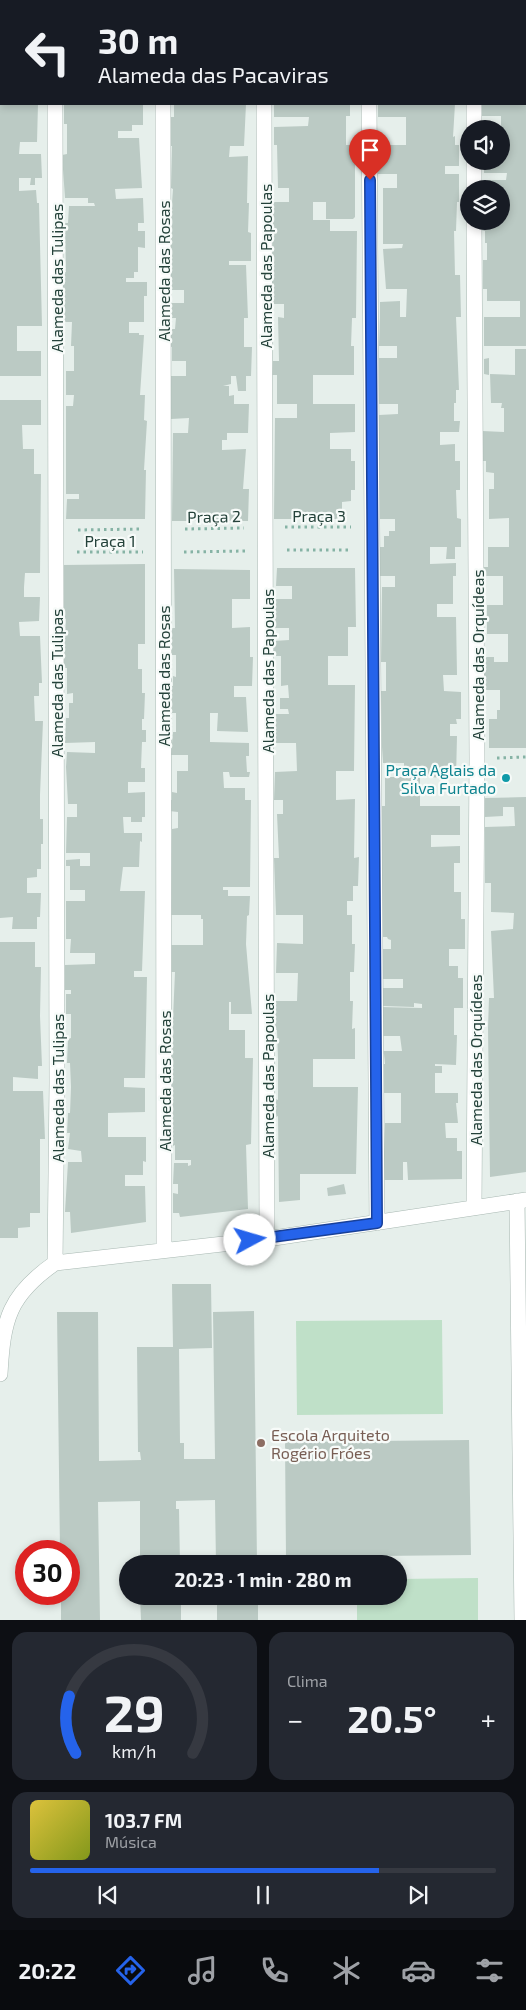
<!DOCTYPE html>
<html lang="pt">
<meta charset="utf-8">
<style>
body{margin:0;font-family:"Exo 2",sans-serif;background:#242831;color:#f1f3f6;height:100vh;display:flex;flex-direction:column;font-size:19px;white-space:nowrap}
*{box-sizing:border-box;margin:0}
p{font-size:16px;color:#9ea1a6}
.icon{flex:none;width:28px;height:28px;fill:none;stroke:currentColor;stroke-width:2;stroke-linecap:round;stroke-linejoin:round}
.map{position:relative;height:1620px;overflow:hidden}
.sheet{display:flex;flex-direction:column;gap:12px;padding:12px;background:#0d0f14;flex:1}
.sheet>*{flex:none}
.banner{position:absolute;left:0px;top:0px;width:526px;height:105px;box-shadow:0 2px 8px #0003;background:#171b24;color:#f1f3f6;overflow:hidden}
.controls{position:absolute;left:460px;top:120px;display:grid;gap:10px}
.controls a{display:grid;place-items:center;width:50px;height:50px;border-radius:50%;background:#171b24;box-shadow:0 2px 8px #0003;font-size:25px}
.speed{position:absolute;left:15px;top:1540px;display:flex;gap:10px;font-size:25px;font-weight:700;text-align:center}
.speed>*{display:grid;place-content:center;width:65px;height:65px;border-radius:50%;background:#171b24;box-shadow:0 2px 8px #0003;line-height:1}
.speed .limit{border:8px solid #d22;background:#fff;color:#111}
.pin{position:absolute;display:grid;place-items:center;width:42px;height:42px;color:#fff;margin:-51px -21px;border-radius:50% 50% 50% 0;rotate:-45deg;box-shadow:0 0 5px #0007}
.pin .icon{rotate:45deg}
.me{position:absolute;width:55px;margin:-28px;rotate:84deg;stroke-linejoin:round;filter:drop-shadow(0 0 4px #0008)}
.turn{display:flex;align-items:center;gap:18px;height:105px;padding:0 15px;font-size:22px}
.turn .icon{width:65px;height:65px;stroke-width:2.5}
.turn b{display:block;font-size:35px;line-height:42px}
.big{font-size:38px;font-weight:700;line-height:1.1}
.sheet .widget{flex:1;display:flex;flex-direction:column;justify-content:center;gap:8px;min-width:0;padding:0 18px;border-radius:15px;background:#242831}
.sheet .dial{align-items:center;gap:0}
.dial svg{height:130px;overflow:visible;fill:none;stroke:#363941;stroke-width:7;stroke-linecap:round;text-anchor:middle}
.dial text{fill:#f1f3f6;stroke:none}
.song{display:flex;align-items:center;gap:15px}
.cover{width:60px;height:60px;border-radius:8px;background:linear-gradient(135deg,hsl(50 70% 55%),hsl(70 70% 35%))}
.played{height:5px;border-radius:2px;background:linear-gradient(90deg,#2563eb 75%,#363941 75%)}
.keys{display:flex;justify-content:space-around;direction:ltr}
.heat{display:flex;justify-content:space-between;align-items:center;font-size:28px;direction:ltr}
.sheet .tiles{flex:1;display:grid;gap:12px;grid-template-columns:1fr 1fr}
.widget:last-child{grid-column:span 2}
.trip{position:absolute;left:119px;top:1555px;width:288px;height:50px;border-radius:25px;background:#171b24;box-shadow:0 2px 8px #0003;font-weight:700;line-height:50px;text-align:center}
.tabs{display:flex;height:80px;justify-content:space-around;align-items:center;background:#090b0e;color:#9ea1a6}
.tabs .icon{width:35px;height:35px}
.tabs .selected{color:#2563eb}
.tabs b{font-size:22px;color:#f1f3f6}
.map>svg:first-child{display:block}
.green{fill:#bfe0c8}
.building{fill:#bbcac4}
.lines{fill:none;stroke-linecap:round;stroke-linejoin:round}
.street-casing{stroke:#a8b8b2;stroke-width:16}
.path{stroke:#86b3a5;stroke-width:3;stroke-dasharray:2.5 4;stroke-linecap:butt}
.street{stroke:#fff;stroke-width:15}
.route-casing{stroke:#184099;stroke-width:12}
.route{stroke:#2563eb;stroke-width:9}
.culture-dot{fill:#0f9aa8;stroke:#f7fbf9;stroke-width:2}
.education-dot{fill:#8d6e63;stroke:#f7fbf9;stroke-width:2}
.labels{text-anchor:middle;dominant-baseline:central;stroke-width:4.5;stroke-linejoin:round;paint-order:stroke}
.street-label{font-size:16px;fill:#24423a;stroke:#f7fbf9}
.culture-label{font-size:16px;fill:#0d838f;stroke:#f7fbf9;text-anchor:end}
.education-label{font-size:16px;fill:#785e54;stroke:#f7fbf9;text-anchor:start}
</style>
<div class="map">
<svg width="526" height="1620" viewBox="0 0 526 1620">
<rect width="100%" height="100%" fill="#e6efeb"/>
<path class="green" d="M 442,1320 L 443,1414 L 297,1415 L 296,1321 Z
M 478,1578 L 478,1620 L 357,1620 L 357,1596 L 398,1596 L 398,1579 Z"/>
<path class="building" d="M 0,104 L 38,104 L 37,142 L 20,142 L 19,154 L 41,154 L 42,178 L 35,178 L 35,185 L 30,185 L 31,178 L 19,178 L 19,191 L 36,190 L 37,203 L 39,203 L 42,326 L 17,326 L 17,351 L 41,351 L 41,376 L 0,376 Z
M 64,104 L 143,104 L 143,125 L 132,125 L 132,131 L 118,131 L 118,138 L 139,138 L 142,188 L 115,189 L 116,199 L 143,198 L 144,223 L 138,223 L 138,231 L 145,231 L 145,248 L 138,247 L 138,272 L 134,272 L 134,278 L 126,278 L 126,282 L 147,282 L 147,296 L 144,296 L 144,322 L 129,322 L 129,333 L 139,333 L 139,335 L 144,335 L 140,395 L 145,395 L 144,420 L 147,421 L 144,470 L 146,470 L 145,519 L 66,519 L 67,499 L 79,499 L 79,494 L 66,494 L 66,406 L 73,406 L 74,395 L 66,395 L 66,371 L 74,371 L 74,346 L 71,346 L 72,322 L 64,322 L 64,297 L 63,297 L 63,272 L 66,272 L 65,223 L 68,223 L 69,206 L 95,206 L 94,203 L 88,203 L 88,198 L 65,198 L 62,155 L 67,154 L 67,124 L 64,124 Z
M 174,104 L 246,104 L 244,146 L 230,146 L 229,157 L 248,156 L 247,203 L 249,203 L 248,232 L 251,233 L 251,261 L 229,261 L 229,265 L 246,265 L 248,318 L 244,318 L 244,347 L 252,347 L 251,376 L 246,376 L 246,391 L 238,391 L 236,376 L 231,376 L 231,384 L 223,386 L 229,386 L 229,396 L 234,395 L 234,404 L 249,404 L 248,433 L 227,433 L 227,440 L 222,440 L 222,450 L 246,449 L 243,489 L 249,489 L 248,521 L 172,521 L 173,433 L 188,433 L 189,418 L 171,419 L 171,376 L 186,376 L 186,361 L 172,361 L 172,347 L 168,346 L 169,329 L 175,329 L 176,318 L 171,318 L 171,303 L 184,303 L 184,290 L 168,290 L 169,203 L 172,203 L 173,189 L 171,188 L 172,146 L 169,146 L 170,117 L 174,117 Z
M 274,104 L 350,104 L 350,116 L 346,116 L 346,145 L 355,145 L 355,217 L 353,219 L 326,219 L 326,202 L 313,202 L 313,220 L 330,220 L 330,231 L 357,231 L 356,318 L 352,318 L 351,346 L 354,346 L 354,375 L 313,375 L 313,404 L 355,404 L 355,432 L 330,433 L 330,449 L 351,449 L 351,461 L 355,461 L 355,490 L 351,490 L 351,501 L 342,502 L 342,519 L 274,519 L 275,418 L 297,418 L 297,404 L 277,404 L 277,375 L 272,375 L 273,361 L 279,361 L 278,317 L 284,318 L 284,304 L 272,304 L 273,202 L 289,202 L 289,188 L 278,188 L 277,145 L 274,145 L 274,127 L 308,126 L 309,117 L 274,117 Z
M 378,104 L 455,104 L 453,137 L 455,136 L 455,145 L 459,145 L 459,166 L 445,166 L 445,174 L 459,174 L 459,202 L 457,202 L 456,231 L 454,231 L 455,275 L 460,275 L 461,317 L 456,317 L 459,390 L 456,390 L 456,403 L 454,403 L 454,421 L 460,421 L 459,432 L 440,432 L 440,445 L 455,444 L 455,461 L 460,461 L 460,490 L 456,490 L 457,518 L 461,519 L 461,547 L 455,547 L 455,559 L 446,559 L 447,547 L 430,547 L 430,564 L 456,563 L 456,576 L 453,576 L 453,604 L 437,604 L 437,617 L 456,617 L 457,675 L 443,675 L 444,691 L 461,692 L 461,719 L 456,719 L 457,724 L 450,724 L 450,736 L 457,736 L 456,778 L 420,777 L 420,806 L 460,806 L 460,835 L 431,835 L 431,847 L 460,846 L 460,863 L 454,863 L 454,892 L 461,892 L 461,919 L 465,919 L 465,949 L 449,949 L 449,966 L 458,966 L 458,978 L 463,978 L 463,1008 L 454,1008 L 454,1035 L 457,1035 L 456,1065 L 435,1064 L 435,1066 L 442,1066 L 442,1073 L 435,1073 L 435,1093 L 458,1093 L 458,1103 L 456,1103 L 458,1123 L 445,1123 L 446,1138 L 457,1138 L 457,1151 L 462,1151 L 462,1179 L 408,1180 L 407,1162 L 403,1162 L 403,1180 L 383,1180 L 385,1123 L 401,1123 L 401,1093 L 381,1093 L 381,1064 L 385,1064 L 384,1054 L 381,1054 L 381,1051 L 402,1051 L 400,1036 L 380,1036 L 381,1007 L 422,1008 L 422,1004 L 414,1003 L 414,1007 L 383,1006 L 382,988 L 403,988 L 403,979 L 379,979 L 378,949 L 391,949 L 391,940 L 388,939 L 387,937 L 381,937 L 379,806 L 385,806 L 385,777 L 404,777 L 404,763 L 383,763 L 382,747 L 381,691 L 386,691 L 386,662 L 381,662 L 382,587 L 395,587 L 395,576 L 380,576 L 380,547 L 384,547 L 384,536 L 389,536 L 389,531 L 395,531 L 395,519 L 379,519 L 377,431 L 379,430 L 379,415 L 398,414 L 398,404 L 379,404 L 379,358 L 397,358 L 397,346 L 379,346 L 380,317 L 380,302 L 400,301 L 400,317 L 406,317 L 407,289 L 386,289 L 383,249 L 402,248 L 403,244 L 383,244 L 383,188 L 397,188 L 397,174 L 378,174 L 379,145 L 406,145 L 406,117 L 378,117 Z
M 482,104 L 526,104 L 526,346 L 484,346 L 484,317 L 520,317 L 520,301 L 487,301 L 487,289 L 483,289 L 483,260 L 487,260 L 487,243 L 485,243 L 485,231 L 481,230 L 482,221 L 501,221 L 501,202 L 506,202 L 506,197 L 501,196 L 501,189 L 487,189 L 487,180 L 506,180 L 507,173 L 484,173 L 484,161 L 501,161 L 501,129 L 484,129 L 484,125 L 501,126 L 501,116 L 482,116 Z
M 515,349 L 526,349 L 526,748 L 489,748 L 489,719 L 497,719 L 497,710 L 500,710 L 500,690 L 484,690 L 484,657 L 494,657 L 494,662 L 508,662 L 508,634 L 487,634 L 487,605 L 503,605 L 503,576 L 483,576 L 484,567 L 488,567 L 488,547 L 509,547 L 509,518 L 489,519 L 489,489 L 494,489 L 494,473 L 486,472 L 486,461 L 482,461 L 482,431 L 504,432 L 504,408 L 501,408 L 502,403 L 491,403 L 490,374 L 515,375 Z
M 489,358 L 489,375 L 484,374 L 484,359 Z
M 0,400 L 41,400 L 41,425 L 22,425 L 23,449 L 34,449 L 34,474 L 41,474 L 40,573 L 25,573 L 24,587 L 24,597 L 40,597 L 39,621 L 19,622 L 20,636 L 40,636 L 42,683 L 39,683 L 39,696 L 34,696 L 35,721 L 43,721 L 40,795 L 40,819 L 43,819 L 43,844 L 41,844 L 41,869 L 37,869 L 37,877 L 27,878 L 27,893 L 41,893 L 40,917 L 37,917 L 37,929 L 12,929 L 13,917 L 0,918 Z
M 145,564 L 145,644 L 138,644 L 138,669 L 142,669 L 142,693 L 145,693 L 144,719 L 142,719 L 142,730 L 146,730 L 146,742 L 142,742 L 141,768 L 145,768 L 145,782 L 128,782 L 128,793 L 145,792 L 145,817 L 142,817 L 142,822 L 131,822 L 131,817 L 123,817 L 124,833 L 142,833 L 142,842 L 140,841 L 139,867 L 123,867 L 120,891 L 145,891 L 142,971 L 134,971 L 134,977 L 147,977 L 145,1078 L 124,1078 L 124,1087 L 145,1088 L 145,1112 L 108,1113 L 108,1137 L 146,1137 L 146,1162 L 143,1161 L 143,1175 L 125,1175 L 125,1186 L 145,1186 L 146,1222 L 71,1233 L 70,1212 L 65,1212 L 68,1162 L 82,1162 L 81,1151 L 68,1149 L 70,1133 L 67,1133 L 68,1113 L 70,1113 L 71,1087 L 70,1063 L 67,1063 L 68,1039 L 71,1038 L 71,1014 L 66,1014 L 66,994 L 71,994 L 71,990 L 65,990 L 65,965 L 95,964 L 95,953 L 70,953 L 71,939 L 66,939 L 66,901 L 85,901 L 85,890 L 70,890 L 70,866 L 66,866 L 66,860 L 80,859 L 80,866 L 90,866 L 90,853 L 66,853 L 67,817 L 77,817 L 77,804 L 68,804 L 66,767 L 67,752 L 95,753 L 95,742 L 65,743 L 66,718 L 69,718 L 69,703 L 73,703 L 73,693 L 67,694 L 67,668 L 63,668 L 66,619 L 63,619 L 63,565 Z
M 277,568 L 355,568 L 356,627 L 348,627 L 348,656 L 328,656 L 328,685 L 355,685 L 354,771 L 336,771 L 336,800 L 355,799 L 354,858 L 359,857 L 358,886 L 353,886 L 353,901 L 347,901 L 347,915 L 352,915 L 352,944 L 355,944 L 354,972 L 350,972 L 350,1001 L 353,1001 L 352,1029 L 355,1028 L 355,1059 L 313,1059 L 313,1087 L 358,1087 L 356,1174 L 300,1174 L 300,1200 L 279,1202 L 278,1116 L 276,1117 L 276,1099 L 278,1100 L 278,1059 L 277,1030 L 274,1030 L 275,1001 L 297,1001 L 298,973 L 276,973 L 277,943 L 303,944 L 303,915 L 276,915 L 274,858 L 279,858 L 277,814 L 283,814 L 283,800 L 274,800 L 275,772 L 297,771 L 296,743 L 275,743 L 276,714 L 289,714 L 288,709 L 280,709 L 280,698 L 289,698 L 288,685 L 281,686 L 281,656 L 274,656 L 274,641 L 289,640 L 289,628 L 275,628 L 275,599 L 292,599 L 292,586 L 276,586 Z
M 174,569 L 250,570 L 250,599 L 232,599 L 232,628 L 250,627 L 250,657 L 253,657 L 252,686 L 234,686 L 234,697 L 246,697 L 248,732 L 217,731 L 218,713 L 210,713 L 210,742 L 249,743 L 249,756 L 246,756 L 247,772 L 250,772 L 249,777 L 230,777 L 229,772 L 223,772 L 224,788 L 245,788 L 245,800 L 251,800 L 250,887 L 223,887 L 223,890 L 228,890 L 228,896 L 250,896 L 249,915 L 247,916 L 246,944 L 252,1014 L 231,1014 L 231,1002 L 229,1002 L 229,1030 L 245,1030 L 245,1058 L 253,1058 L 251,1144 L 246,1145 L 248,1209 L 180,1217 L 179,1213 L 173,1213 L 173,1193 L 178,1194 L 178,1184 L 173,1184 L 174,1163 L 188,1163 L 188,1166 L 191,1165 L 191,1160 L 175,1160 L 175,1145 L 173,1146 L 172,1088 L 170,1088 L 175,972 L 169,972 L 169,945 L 203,945 L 203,919 L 201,919 L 201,915 L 171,915 L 172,829 L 178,828 L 178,812 L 169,811 L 169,800 L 172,800 L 172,792 L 177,793 L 177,771 L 188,771 L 188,755 L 171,755 L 173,732 L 176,732 L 176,713 L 171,713 L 171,686 L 173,686 L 173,676 L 176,677 L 176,655 L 172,655 L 172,628 L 175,628 Z
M 526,797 L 526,1172 L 490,1177 L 488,1028 L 489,998 L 494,998 L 491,931 L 513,929 L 514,913 L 491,912 L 491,883 L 485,883 L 485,827 L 515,826 L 514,807 L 503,807 L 503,816 L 485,817 L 485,798 Z
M 0,942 L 35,942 L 35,967 L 41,967 L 40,1016 L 42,1066 L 38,1066 L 38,1079 L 13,1077 L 13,1091 L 43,1091 L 45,1139 L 40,1139 L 40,1213 L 30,1213 L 30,1227 L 18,1228 L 18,1238 L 0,1238 Z
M 344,1184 L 346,1194 L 328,1196 L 327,1188 Z
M 172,1284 L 211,1284 L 212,1348 L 179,1349 L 180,1443 L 184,1443 L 184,1459 L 215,1459 L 213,1312 L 254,1311 L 257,1564 L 216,1564 L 215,1500 L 176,1501 L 176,1509 L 179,1509 L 180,1564 L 140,1564 L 140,1501 L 98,1502 L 100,1620 L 61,1620 L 61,1594 L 69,1594 L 69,1551 L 60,1551 L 57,1312 L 98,1312 L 99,1461 L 141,1460 L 140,1452 L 138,1452 L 137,1347 L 173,1347 Z
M 469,1440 L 471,1555 L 286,1557 L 285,1442 Z
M 140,1596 L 181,1596 L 181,1620 L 141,1620 Z
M 217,1596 L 258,1596 L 258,1620 L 217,1620 Z"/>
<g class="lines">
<g class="street-casing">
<path id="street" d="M 55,0 L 55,1
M 163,0 L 163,1
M 263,0 L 263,1
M 368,0 L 368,1
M 473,0 L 473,1
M 55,104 L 57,1083 L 55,1263
M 163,104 L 164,1249
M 264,104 L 267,1239
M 369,104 L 377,1223
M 474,104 L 474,129
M 474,161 L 474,189
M 517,1201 L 522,1620
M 474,1208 L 477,758 L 474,221
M 0,1374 C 3,1319 9,1295 55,1263 L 267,1239 L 526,1200"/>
</g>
<path class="path" d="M 285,527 L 351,527
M 185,529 L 244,528
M 78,530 L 141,529
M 287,550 L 350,550
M 77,552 L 143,552
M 184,552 L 245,551
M 497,758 L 526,757"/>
<use href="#street" class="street"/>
</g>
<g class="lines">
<g class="route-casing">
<path id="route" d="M 250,1240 L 377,1223 L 370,180"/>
</g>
<use href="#route" class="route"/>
</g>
<circle class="culture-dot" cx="506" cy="778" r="5"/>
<circle class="education-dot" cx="261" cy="1443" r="5"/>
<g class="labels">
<g class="street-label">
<text transform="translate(265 266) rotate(-90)">Alameda das Papoulas</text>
<text transform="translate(163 271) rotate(-90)">Alameda das Rosas</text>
<text transform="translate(56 278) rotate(-90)">Alameda das Tulipas</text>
<text x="319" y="515">Praça 3</text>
<text transform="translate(214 516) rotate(-1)">Praça 2</text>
<text x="110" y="540">Praça 1</text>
<text transform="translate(477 655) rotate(-90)">Alameda das Orquídeas</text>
<text transform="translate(267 671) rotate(-90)">Alameda das Papoulas</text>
<text transform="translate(163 676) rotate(-90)">Alameda das Rosas</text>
<text transform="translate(56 683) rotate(-90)">Alameda das Tulipas</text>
<text transform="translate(475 1060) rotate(-90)">Alameda das Orquídeas</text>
<text transform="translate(267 1076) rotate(-90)">Alameda das Papoulas</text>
<text transform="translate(164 1081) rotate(-90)">Alameda das Rosas</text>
<text transform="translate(57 1088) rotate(-90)">Alameda das Tulipas</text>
</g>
<g class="culture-label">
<text x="496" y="769">Praça Aglais da<tspan x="496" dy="18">Silva Furtado</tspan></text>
</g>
<g class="education-label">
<text x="271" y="1434">Escola Arquiteto<tspan x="271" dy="18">Rogério Fróes</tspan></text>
</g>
</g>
</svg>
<div class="controls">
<a><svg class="icon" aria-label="sound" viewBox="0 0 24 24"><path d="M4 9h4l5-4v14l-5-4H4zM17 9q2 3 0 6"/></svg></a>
<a><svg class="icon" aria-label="layers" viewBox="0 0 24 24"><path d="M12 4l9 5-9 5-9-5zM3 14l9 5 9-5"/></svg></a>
</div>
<div class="speed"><div class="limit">30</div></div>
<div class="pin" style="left:370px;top:180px;background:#d93025"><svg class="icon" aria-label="arrive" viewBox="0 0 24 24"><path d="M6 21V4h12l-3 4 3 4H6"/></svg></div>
<svg class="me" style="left:250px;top:1240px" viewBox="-20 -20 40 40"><circle r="19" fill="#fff"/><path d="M0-13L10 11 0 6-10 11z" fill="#2563eb"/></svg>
<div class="trip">20:23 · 1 min · 280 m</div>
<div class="banner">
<div class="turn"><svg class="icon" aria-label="left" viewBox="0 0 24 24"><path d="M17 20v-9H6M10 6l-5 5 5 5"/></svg><div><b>30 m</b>Alameda das Pacaviras</div></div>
</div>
</div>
<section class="sheet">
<div class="tiles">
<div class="widget dial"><svg viewBox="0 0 100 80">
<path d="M14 69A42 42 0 1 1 86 69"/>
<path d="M14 69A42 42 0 0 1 10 34" stroke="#2563eb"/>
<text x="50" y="56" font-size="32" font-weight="700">29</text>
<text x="50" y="72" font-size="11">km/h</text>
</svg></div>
<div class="widget"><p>Clima</p>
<div class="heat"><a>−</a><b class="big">20.5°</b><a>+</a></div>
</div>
<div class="widget">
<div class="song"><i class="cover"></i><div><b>103.7 FM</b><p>Música</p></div></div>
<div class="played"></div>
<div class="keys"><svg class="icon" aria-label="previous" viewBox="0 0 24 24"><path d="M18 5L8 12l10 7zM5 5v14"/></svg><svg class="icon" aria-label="pause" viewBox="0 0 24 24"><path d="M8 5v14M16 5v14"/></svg><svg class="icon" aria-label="next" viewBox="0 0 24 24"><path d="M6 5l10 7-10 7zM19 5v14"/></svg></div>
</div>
</div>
</section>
<nav class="tabs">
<b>20:22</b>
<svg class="icon selected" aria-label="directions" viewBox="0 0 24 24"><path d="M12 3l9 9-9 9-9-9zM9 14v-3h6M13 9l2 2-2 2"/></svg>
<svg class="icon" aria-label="music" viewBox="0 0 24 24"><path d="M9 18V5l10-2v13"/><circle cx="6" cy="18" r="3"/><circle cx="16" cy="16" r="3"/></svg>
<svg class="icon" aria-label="phone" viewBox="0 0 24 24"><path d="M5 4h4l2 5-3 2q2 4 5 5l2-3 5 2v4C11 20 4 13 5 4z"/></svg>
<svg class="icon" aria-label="climate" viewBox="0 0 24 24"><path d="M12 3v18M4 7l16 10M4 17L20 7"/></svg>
<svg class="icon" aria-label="car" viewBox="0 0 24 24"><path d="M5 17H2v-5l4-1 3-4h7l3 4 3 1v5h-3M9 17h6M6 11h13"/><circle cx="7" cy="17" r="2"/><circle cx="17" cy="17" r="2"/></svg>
<svg class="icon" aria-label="filters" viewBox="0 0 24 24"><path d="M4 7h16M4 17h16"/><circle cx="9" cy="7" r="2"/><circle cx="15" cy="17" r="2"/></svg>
</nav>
